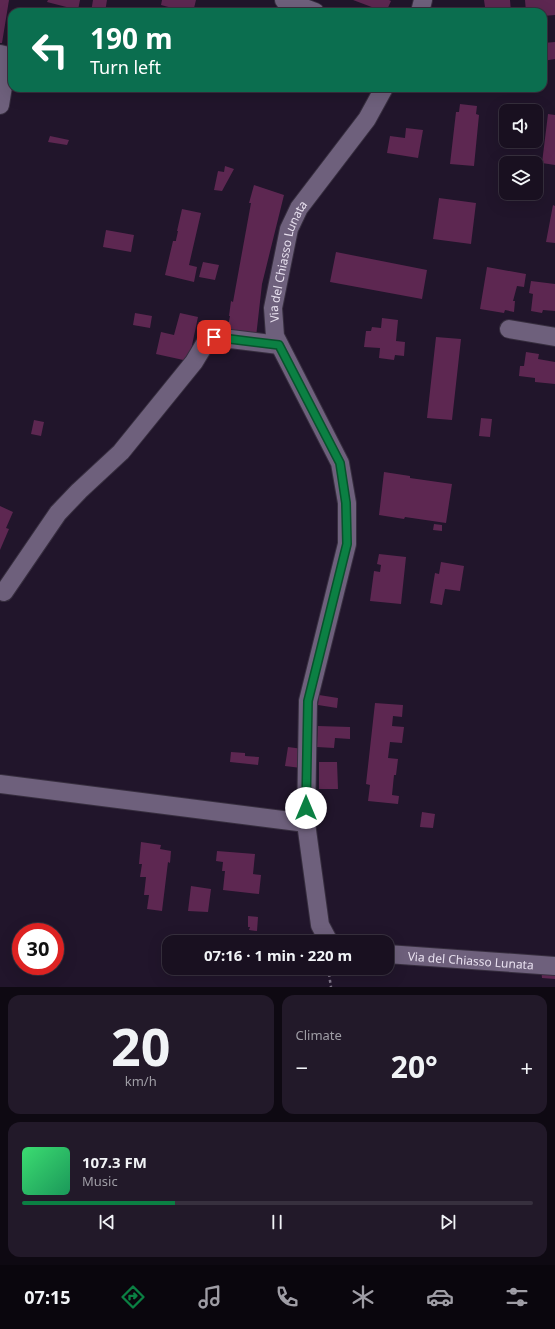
<!DOCTYPE html>
<meta charset="utf-8">
<style>
body{margin:0;font-family:"Noto Sans",sans-serif;background:#221929;color:#f1f3f6;height:100vh;display:flex;flex-direction:column;font-size:15px;white-space:nowrap}
*{box-sizing:border-box;margin:0}
p{font-size:13px;color:#9f9da5}
.icon{flex:none;width:22px;height:22px;fill:none;stroke:currentColor;stroke-width:2;stroke-linecap:round;stroke-linejoin:round}
.map{position:relative;height:987px;overflow:hidden}
.side{display:flex;flex-direction:column;gap:8px;padding:8px;background:#0e0912;flex:1}
.side>*{flex:none}
.banner{position:absolute;left:8px;top:8px;width:539px;height:84px;border-radius:12px;box-shadow:0 4px 16px #0002,0 0 0 1px #37303e;background:#0b6e4f;color:#fff;overflow:hidden}
.fabs{position:absolute;left:499px;top:104px;display:grid;gap:8px}
.fabs a{display:grid;place-items:center;width:44px;height:44px;border-radius:8px;background:#191020;box-shadow:0 4px 16px #0002,0 0 0 1px #37303e;font-size:20px}
.speed{position:absolute;left:12px;top:923px;display:flex;gap:8px;font-size:20px;font-weight:700;text-align:center}
.speed>*{display:grid;place-content:center;width:52px;height:52px;border-radius:50%;background:#191020;box-shadow:0 4px 16px #0002,0 0 0 1px #37303e;line-height:1}
.speed .limit{border:6px solid #d22;background:#fff;color:#111}
.pin{position:absolute;display:grid;place-items:center;width:34px;height:34px;color:#fff;margin:-17px;border-radius:8px;box-shadow:0 2px 6px #0006}
.me{position:absolute;width:44px;margin:-22px;rotate:0deg;stroke-linejoin:round;filter:drop-shadow(0 0 3px #0008)}
.turn{display:flex;align-items:center;gap:14px;height:84px;padding:0 16px;font-size:18px}
.turn .icon{width:52px;height:52px;stroke-width:2.5}
.turn b{display:block;font-size:28px;line-height:34px}
.big{font-size:30px;font-weight:700;line-height:1.1}
.side .card{flex:1;display:flex;flex-direction:column;justify-content:center;gap:6px;min-width:0;padding:0 14px;border-radius:12px;background:#221929}
.side .dial{align-items:center;gap:0}
.dial b{font-size:52px;line-height:1}
.song{display:flex;align-items:center;gap:12px}
.cover{width:48px;height:48px;border-radius:6px;background:linear-gradient(135deg,hsl(140 70% 55%),hsl(150 70% 35%))}
.played{height:4px;border-radius:2px;background:linear-gradient(90deg,#0b8043 30%,#37303e 30%)}
.keys{display:flex;justify-content:space-around;direction:ltr}
.heat{display:flex;justify-content:space-between;align-items:center;font-size:22px;direction:ltr}
.side .tiles{flex:1;display:grid;gap:8px;grid-template-columns:1fr 1fr}
.card:last-child{grid-column:span 2}
.trip{position:absolute;left:162px;top:935px;width:232px;height:40px;border-radius:12px;background:#191020;box-shadow:0 4px 16px #0002,0 0 0 1px #37303e;font-weight:700;line-height:40px;text-align:center}
.dock{display:flex;height:64px;justify-content:space-around;align-items:center;background:#0a060d;color:#9f9da5}
.dock .icon{width:28px;height:28px}
.dock .active{color:#0b8043}
.dock b{font-size:18px;color:#f1f3f6}
.map>svg:first-child{display:block}
.building{fill:#5d2751}
.lines{fill:none;stroke-linecap:round;stroke-linejoin:round}
.minor-casing{stroke:#372e3f;stroke-width:20}
.path{stroke:#82788b;stroke-width:2.5;stroke-dasharray:3 3;stroke-linecap:butt}
.minor{stroke:#6e607c;stroke-width:18}
.route-casing{stroke:#07532c;stroke-width:10}
.route{stroke:#0b8043;stroke-width:7}
.labels{text-anchor:middle;dominant-baseline:central;stroke-width:4;stroke-linejoin:round;paint-order:stroke}
.street-label{font-size:12px;fill:#e8e0ef;stroke:#21152b}
</style>
<div class="map">
<svg width="555" height="987" viewBox="0 0 555 987">
<rect width="100%" height="100%" fill="#21152b"/>
<path class="building" d="M 0,0 L 9,0 L 2,43 L 0,43 Z
M 48,0 L 80,0 L 78,10 L 47,2 Z
M 93,0 L 107,0 L 105,12 L 91,12 Z
M 162,0 L 196,0 L 193,12 L 187,12 L 161,5 Z
M 353,0 L 389,0 L 391,1 L 386,12 L 385,12 Z
M 484,0 L 510,0 L 511,12 L 481,12 L 480,7 L 485,7 Z
M 525,0 L 555,0 L 555,15 L 543,16 L 543,12 L 526,12 Z
M 555,42 L 555,59 L 543,61 L 543,43 Z
M 460,104 L 477,106 L 476,114 L 479,115 L 474,166 L 450,164 L 456,112 L 459,112 Z
M 548,114 L 555,115 L 555,165 L 542,163 Z
M 406,128 L 423,130 L 418,158 L 387,153 L 390,136 L 405,138 Z
M 50,136 L 69,140 L 67,145 L 48,142 Z
M 225,166 L 234,169 L 222,191 L 214,190 L 218,171 L 224,172 Z
M 254,185 L 284,195 L 262,284 L 256,337 L 227,332 L 230,316 L 229,316 L 231,301 L 233,302 L 251,203 L 249,203 Z
M 439,198 L 476,203 L 471,244 L 433,239 Z
M 553,205 L 555,206 L 555,243 L 546,242 Z
M 182,209 L 201,213 L 189,265 L 197,267 L 194,282 L 165,275 L 173,241 L 176,241 L 176,240 L 178,231 L 177,231 Z
M 106,230 L 134,235 L 131,252 L 103,247 Z
M 336,252 L 427,270 L 422,299 L 330,282 Z
M 203,262 L 219,265 L 215,280 L 199,277 Z
M 487,267 L 526,274 L 524,287 L 517,286 L 513,301 L 515,301 L 514,312 L 505,310 L 504,313 L 480,309 Z
M 531,281 L 555,284 L 555,311 L 543,310 L 542,313 L 531,311 L 533,294 L 529,293 Z
M 135,313 L 152,316 L 150,328 L 133,325 Z
M 180,313 L 198,317 L 191,350 L 188,361 L 156,354 L 161,332 L 174,335 Z
M 382,318 L 398,320 L 396,341 L 405,342 L 404,356 L 395,355 L 394,360 L 379,358 L 380,348 L 364,347 L 366,331 L 371,331 L 372,327 L 381,328 Z
M 436,337 L 461,339 L 452,420 L 427,418 Z
M 526,352 L 539,354 L 538,359 L 555,362 L 555,384 L 535,382 L 535,378 L 519,376 L 520,366 L 524,366 Z
M 481,418 L 492,419 L 490,437 L 479,436 Z
M 34,420 L 44,422 L 41,436 L 31,434 Z
M 384,472 L 410,476 L 410,478 L 452,484 L 446,523 L 405,517 L 404,519 L 379,515 Z
M 0,506 L 13,512 L 6,528 L 9,529 L 0,550 Z
M 434,524 L 442,525 L 442,531 L 433,530 Z
M 379,554 L 406,557 L 401,604 L 370,601 L 374,571 L 380,572 L 381,565 L 377,564 Z
M 441,562 L 464,566 L 460,591 L 445,589 L 442,605 L 430,603 L 435,573 L 439,574 Z
M 319,695 L 338,698 L 337,708 L 318,705 Z
M 375,703 L 403,705 L 402,717 L 393,716 L 392,726 L 404,727 L 402,743 L 390,742 L 388,758 L 398,759 L 396,775 L 394,775 L 392,795 L 399,796 L 398,804 L 368,801 L 370,785 L 366,784 Z
M 318,726 L 350,727 L 350,739 L 335,738 L 334,748 L 317,747 Z
M 288,747 L 303,749 L 301,768 L 285,766 Z
M 231,752 L 245,753 L 245,756 L 259,757 L 258,765 L 230,762 Z
M 319,762 L 337,762 L 338,789 L 319,789 Z
M 422,812 L 435,814 L 433,828 L 420,827 Z
M 141,842 L 161,845 L 160,849 L 171,851 L 170,863 L 168,862 L 162,911 L 147,909 L 149,895 L 144,895 L 146,877 L 140,877 L 142,864 L 139,864 Z
M 217,851 L 255,854 L 253,874 L 261,875 L 259,894 L 223,890 L 225,871 L 222,871 L 223,862 L 216,861 Z
M 191,886 L 211,889 L 208,912 L 188,911 Z
M 248,916 L 258,917 L 257,931 L 249,930 L 250,927 L 248,927 Z
M 294,935 L 320,937 L 320,942 L 294,942 Z
M 541,968 L 555,969 L 555,979 L 542,978 Z"/>
<g class="lines">
<g class="minor-casing">
<g id="minor">
<path d="M 284,0 L 315,12"/>
<path d="M 420,12 L 423,0"/>
<path d="M 0,54 L 8,56 L 0,105"/>
<path d="M 509,329 L 555,337"/>
<path d="M 4,592 L 58,513 L 79,491 L 121,452 L 194,362 L 206,342 L 214,337 L 279,345"/>
<path d="M 0,784 L 306,823"/>
<path id="s1" d="M 329,942 L 320,925 L 306,823 L 308,701 L 347,544 L 347,503 L 340,463 L 275,336 L 273,308 L 289,229 L 299,208 L 367,119 L 384,88"/>
<path id="s2" d="M 387,954 L 555,966"/>
</g>
</g>
<path class="path" d="M 328,968 L 331,987"/>
<use href="#minor" class="minor"/>
</g>
<g class="lines">
<g class="route-casing">
<path id="route" d="M 214,337 L 279,345 L 340,463 L 346,503 L 347,544 L 308,701 L 306,808"/>
</g>
<use href="#route" class="route"/>
</g>
<g class="labels">
<g class="street-label">
<text stroke="none"><textPath href="#s1" startOffset="707">Via del Chiasso Lunata</textPath></text>
<text stroke="none"><textPath href="#s2" startOffset="84">Via del Chiasso Lunata</textPath></text>
</g>
</g>
</svg>
<div class="fabs">
<a><svg class="icon" aria-label="sound" viewBox="0 0 24 24"><path d="M4 9h4l5-4v14l-5-4H4zM17 9q2 3 0 6"/></svg></a>
<a><svg class="icon" aria-label="layers" viewBox="0 0 24 24"><path d="M12 4l9 5-9 5-9-5zM3 14l9 5 9-5"/></svg></a>
</div>
<div class="speed"><div class="limit">30</div></div>
<div class="pin" style="left:214px;top:337px;background:#d93025"><svg class="icon" aria-label="arrive" viewBox="0 0 24 24"><path d="M6 21V4h12l-3 4 3 4H6"/></svg></div>
<svg class="me" style="left:306px;top:808px" viewBox="-20 -20 40 40"><circle r="19" fill="#fff"/><path d="M0-13L10 11 0 6-10 11z" fill="#0b8043"/></svg>
<div class="trip">07:16 · 1 min · 220 m</div>
<div class="banner">
<div class="turn"><svg class="icon" aria-label="left" viewBox="0 0 24 24"><path d="M17 20v-9H6M10 6l-5 5 5 5"/></svg><div><b>190 m</b>Turn left</div></div>
</div>
</div>
<section class="side">
<div class="tiles">
<div class="card dial"><b>20</b><p>km/h</p></div>
<div class="card"><p>Climate</p>
<div class="heat"><a>−</a><b class="big">20°</b><a>+</a></div>
</div>
<div class="card">
<div class="song"><i class="cover"></i><div><b>107.3 FM</b><p>Music</p></div></div>
<div class="played"></div>
<div class="keys"><svg class="icon" aria-label="previous" viewBox="0 0 24 24"><path d="M18 5L8 12l10 7zM5 5v14"/></svg><svg class="icon" aria-label="pause" viewBox="0 0 24 24"><path d="M8 5v14M16 5v14"/></svg><svg class="icon" aria-label="next" viewBox="0 0 24 24"><path d="M6 5l10 7-10 7zM19 5v14"/></svg></div>
</div>
</div>
</section>
<nav class="dock">
<b>07:15</b>
<svg class="icon active" aria-label="directions" viewBox="0 0 24 24"><path d="M12 3l9 9-9 9-9-9zM9 14v-3h6M13 9l2 2-2 2"/></svg>
<svg class="icon" aria-label="music" viewBox="0 0 24 24"><path d="M9 18V5l10-2v13"/><circle cx="6" cy="18" r="3"/><circle cx="16" cy="16" r="3"/></svg>
<svg class="icon" aria-label="phone" viewBox="0 0 24 24"><path d="M5 4h4l2 5-3 2q2 4 5 5l2-3 5 2v4C11 20 4 13 5 4z"/></svg>
<svg class="icon" aria-label="climate" viewBox="0 0 24 24"><path d="M12 3v18M4 7l16 10M4 17L20 7"/></svg>
<svg class="icon" aria-label="car" viewBox="0 0 24 24"><path d="M5 17H2v-5l4-1 3-4h7l3 4 3 1v5h-3M9 17h6M6 11h13"/><circle cx="7" cy="17" r="2"/><circle cx="17" cy="17" r="2"/></svg>
<svg class="icon" aria-label="filters" viewBox="0 0 24 24"><path d="M4 7h16M4 17h16"/><circle cx="9" cy="7" r="2"/><circle cx="15" cy="17" r="2"/></svg>
</nav>
